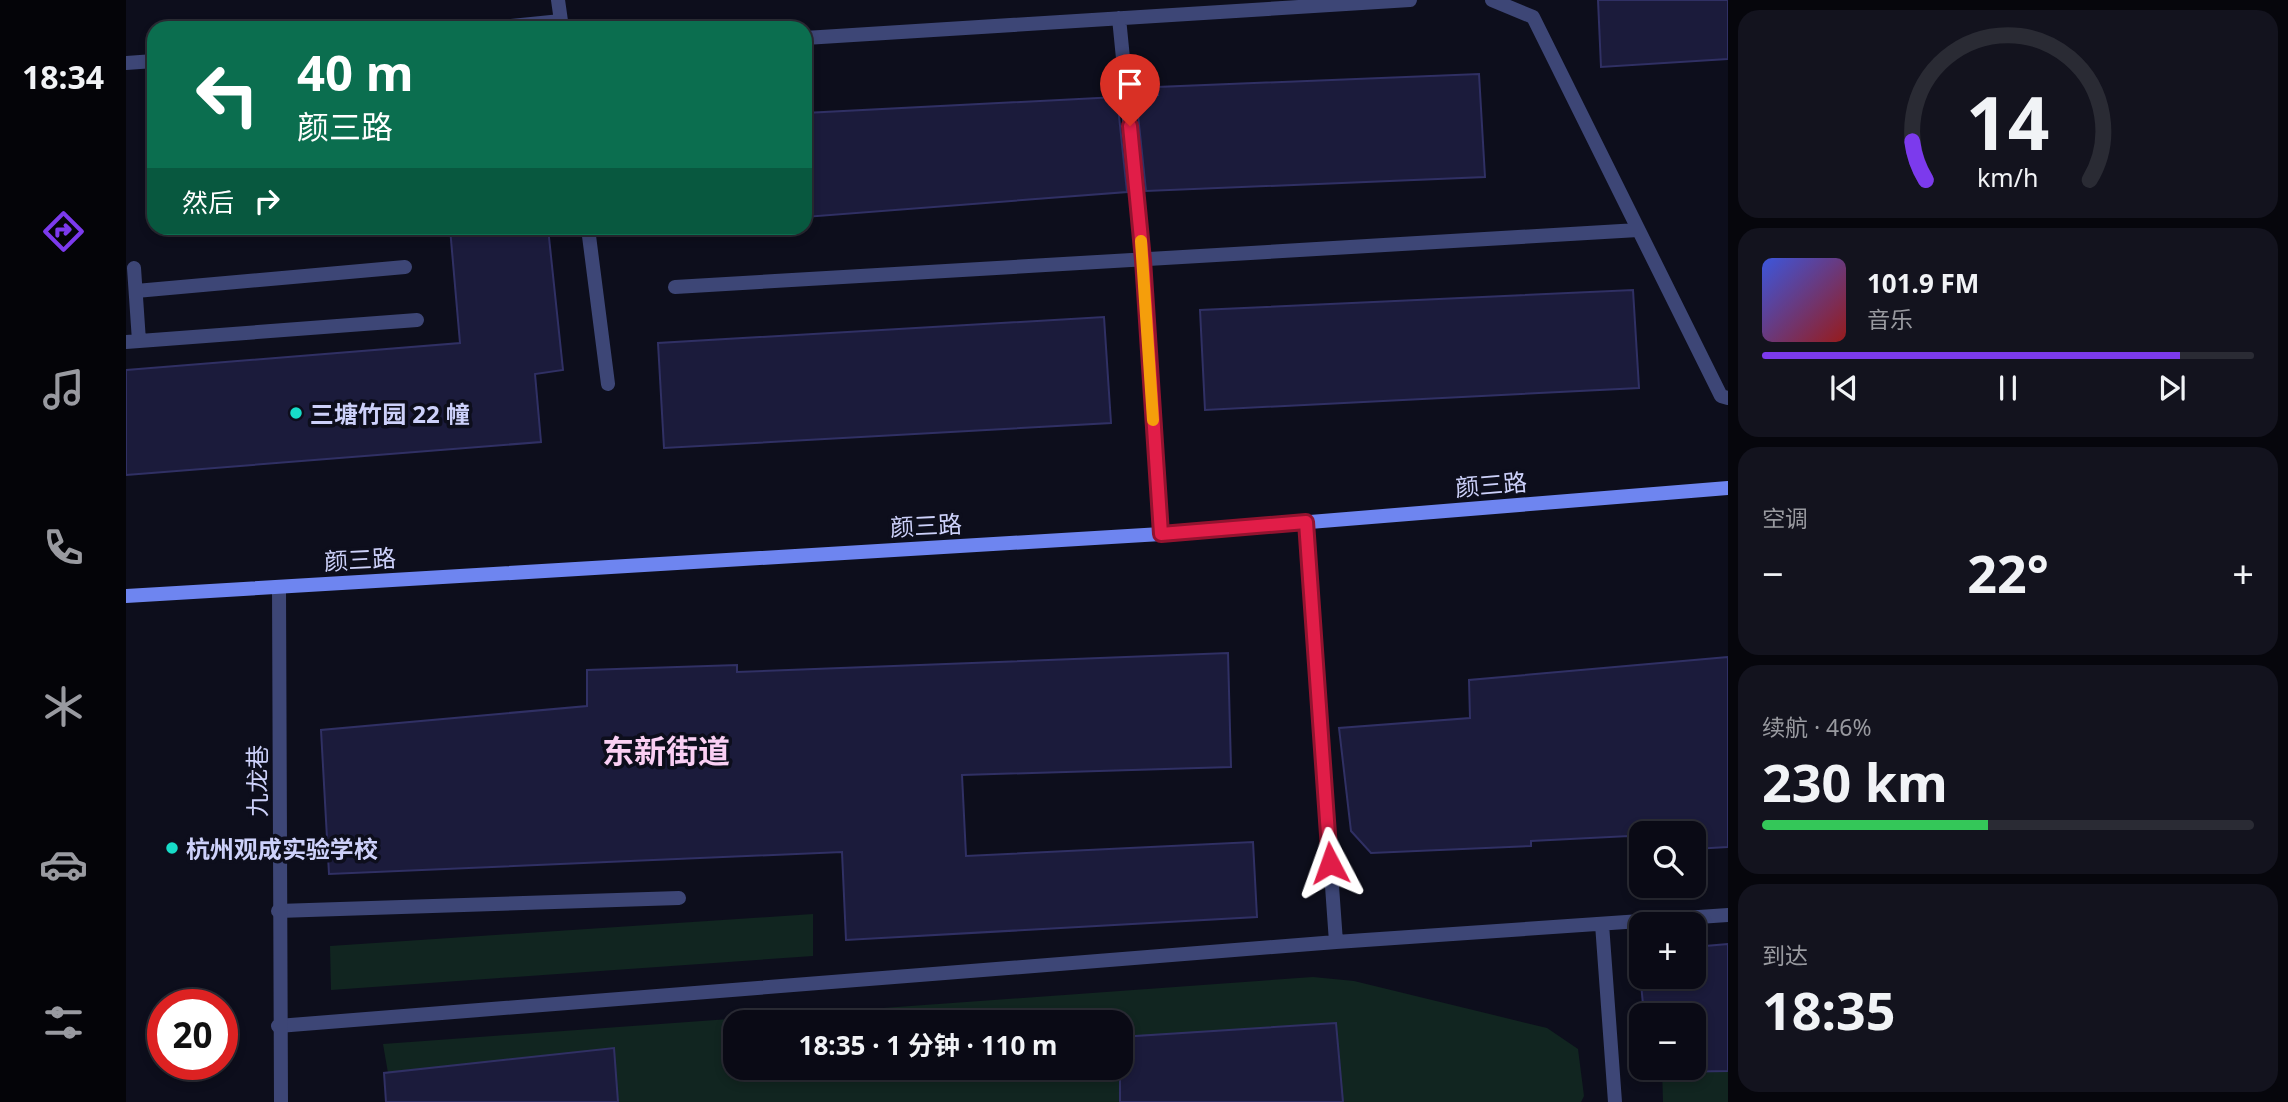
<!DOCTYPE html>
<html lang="zh">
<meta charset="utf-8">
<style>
body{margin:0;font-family:"Noto Sans","Noto Sans SC",sans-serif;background:#13131e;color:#f1f3f6;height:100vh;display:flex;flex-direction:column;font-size:26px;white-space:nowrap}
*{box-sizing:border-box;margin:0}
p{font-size:23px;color:#999aa0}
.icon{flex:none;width:38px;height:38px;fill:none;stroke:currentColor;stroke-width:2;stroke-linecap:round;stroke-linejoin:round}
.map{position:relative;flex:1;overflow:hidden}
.sheet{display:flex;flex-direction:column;gap:10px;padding:10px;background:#06060c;width:560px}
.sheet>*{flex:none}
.hud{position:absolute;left:21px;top:21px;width:665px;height:214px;border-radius:21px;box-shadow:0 4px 10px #0003,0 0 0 2px #2a2b34;background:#0b6e4f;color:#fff;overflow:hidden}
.tools{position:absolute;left:1503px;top:821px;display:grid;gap:14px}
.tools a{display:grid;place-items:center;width:77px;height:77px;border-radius:14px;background:#0a0a15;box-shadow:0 4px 10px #0003,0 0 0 2px #2a2b34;font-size:35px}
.speed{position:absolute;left:21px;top:989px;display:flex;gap:14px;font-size:35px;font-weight:700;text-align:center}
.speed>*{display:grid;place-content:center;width:91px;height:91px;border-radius:50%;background:#0a0a15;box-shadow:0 4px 10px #0003,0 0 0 2px #2a2b34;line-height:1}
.speed .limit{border:10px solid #d22;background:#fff;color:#111}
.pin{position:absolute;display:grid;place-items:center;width:60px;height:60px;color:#fff;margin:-72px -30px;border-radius:50% 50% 50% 0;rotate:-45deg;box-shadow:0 0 7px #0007}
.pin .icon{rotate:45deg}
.me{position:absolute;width:77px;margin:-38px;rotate:356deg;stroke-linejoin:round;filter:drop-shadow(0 0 5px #0008)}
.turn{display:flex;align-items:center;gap:24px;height:147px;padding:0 35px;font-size:32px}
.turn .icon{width:91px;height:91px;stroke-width:2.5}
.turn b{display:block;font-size:49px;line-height:60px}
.then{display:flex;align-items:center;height:66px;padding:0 35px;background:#0003;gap:14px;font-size:26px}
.big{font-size:52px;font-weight:700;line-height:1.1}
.sheet .card{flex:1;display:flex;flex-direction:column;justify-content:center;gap:10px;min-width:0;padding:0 24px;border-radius:21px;background:#13131e}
.sheet .dial{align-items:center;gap:0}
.dial svg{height:182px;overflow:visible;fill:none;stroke:#2a2b34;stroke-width:7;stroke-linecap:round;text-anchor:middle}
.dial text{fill:#f1f3f6;stroke:none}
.song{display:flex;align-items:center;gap:21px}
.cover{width:84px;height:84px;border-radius:10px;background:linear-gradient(135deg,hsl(230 70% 55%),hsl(0 70% 35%))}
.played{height:7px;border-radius:4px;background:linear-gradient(90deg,#7c3aed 85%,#2a2b34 85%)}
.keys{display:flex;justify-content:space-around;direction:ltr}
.heat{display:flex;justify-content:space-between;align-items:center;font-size:38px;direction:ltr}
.charge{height:10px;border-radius:5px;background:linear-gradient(90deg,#34c759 46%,#2a2b34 0)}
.trip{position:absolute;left:597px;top:1010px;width:410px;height:70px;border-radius:21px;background:#0a0a15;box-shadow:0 4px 10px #0003,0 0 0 2px #2a2b34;font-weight:700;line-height:70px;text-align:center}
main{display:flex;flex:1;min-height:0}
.dock{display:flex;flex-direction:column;width:126px;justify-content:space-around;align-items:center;background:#040408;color:#999aa0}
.dock .icon{width:49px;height:49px}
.dock .on{color:#7c3aed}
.dock b{font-size:32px;color:#f1f3f6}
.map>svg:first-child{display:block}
.green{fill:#112520;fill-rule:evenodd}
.building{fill:#1b1b3b;stroke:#303064;stroke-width:2}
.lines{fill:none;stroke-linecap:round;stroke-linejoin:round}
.lane{stroke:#3d4676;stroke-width:14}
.street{stroke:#3d4676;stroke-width:14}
.secondary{stroke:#6e85f0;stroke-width:14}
.route-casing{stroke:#92132f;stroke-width:18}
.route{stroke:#e11d48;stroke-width:12}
.slow{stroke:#f59e0b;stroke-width:12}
.poi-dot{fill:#17dcc8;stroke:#0d0e1c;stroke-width:2.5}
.labels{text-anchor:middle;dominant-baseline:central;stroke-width:7;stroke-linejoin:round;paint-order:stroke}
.poi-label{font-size:24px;font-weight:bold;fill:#cdd1fa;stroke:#0d0e1c;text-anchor:start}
.street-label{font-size:24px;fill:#cdd1fa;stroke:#0d0e1c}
.district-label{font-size:32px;font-weight:bold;fill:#facff3;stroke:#0d0e1c}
</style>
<main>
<nav class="dock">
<b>18:34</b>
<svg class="icon on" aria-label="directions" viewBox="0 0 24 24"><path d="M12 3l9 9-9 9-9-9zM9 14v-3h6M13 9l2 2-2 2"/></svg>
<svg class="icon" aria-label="music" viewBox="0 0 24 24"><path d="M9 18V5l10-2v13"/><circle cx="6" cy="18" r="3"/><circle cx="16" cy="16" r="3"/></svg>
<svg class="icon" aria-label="phone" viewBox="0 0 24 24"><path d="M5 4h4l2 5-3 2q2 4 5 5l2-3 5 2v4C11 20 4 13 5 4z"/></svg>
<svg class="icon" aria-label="climate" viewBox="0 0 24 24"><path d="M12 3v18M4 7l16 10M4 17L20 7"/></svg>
<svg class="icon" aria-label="car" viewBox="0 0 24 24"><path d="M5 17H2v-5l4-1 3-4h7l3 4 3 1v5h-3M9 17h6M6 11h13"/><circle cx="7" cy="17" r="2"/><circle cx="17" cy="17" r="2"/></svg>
<svg class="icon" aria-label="filters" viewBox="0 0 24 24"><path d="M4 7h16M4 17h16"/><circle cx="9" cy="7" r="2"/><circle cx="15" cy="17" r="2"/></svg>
</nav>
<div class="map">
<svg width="1602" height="1102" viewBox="0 0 1602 1102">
<rect width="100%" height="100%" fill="#0d0e1c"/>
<path class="green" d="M 687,914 L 687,956 L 205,990 L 204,946 Z
M 1187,977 L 1228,981 L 1421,1028 L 1452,1049 L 1458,1096 L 1455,1102 L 267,1102 L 257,1044 ZM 609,1022 L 994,1022 L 994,1068 L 609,1068 Z
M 1602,983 L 1602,1102 L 1537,1102 L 1536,1068 L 1568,1068 L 1568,1015 Z"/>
<path class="building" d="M 1472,0 L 1602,0 L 1602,59 L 1475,67 Z
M 1353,74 L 1359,177 L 1020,191 L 1010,96 L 1032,95 L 1031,87 Z
M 991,97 L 1001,192 L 679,217 L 679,113 Z
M 324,228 L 422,228 L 437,370 L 409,374 L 415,442 L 0,475 L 0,370 L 334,343 Z
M 1507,290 L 1513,388 L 1079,410 L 1074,310 Z
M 978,317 L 985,423 L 538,448 L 532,343 Z
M 1102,653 L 1105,767 L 836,775 L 840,856 L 1127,842 L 1131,917 L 720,940 L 716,852 L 203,874 L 195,730 L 461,706 L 461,670 L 611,665 L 611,672 Z
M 1602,657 L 1602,847 L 1568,849 L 1568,833 L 1516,833 L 1516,852 L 1504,852 L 1503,836 L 1405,841 L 1405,846 L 1245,853 L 1225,831 L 1213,728 L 1344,718 L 1343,680 Z
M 1602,944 L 1602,1071 L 1541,1072 L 1538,1068 L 1568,1068 L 1568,1015 L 1518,1015 L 1512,952 L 1516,951 L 1516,976 L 1568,976 L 1568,947 Z
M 1210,1023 L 1217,1102 L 994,1102 L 994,1037 Z
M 488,1048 L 492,1102 L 260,1102 L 258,1073 Z"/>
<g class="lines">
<path class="lane" d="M 432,0 L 436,28
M 1366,0 L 1407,17 L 1595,396 L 1602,398
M 993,18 L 1017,260 L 1035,534
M 365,28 L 435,21
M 679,38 L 1284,0
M 0,63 L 28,61
M 462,228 L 482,384
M 8,268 L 13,341
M 549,287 L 1512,230
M 10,291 L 279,267
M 0,342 L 291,320
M 1180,522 L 1210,942
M 152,911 L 553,898
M 1476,924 L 1489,1102
M 152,1026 L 1210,942 L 1602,915"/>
<path class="street" d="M 153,587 L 155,1102"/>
<path class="secondary" d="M 0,596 L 1035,534 L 1602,488"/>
</g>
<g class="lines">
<g class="route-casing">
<path id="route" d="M 1004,126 L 1017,260 L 1035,534 L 1180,522 L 1204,863"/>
</g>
<use href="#route" class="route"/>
<path class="slow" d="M 1015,241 L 1027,420"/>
</g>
<g class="poi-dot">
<circle cx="170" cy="413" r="7"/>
<circle cx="46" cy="848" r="7"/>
</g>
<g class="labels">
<g class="poi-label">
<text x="184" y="413">三塘竹园 22 幢</text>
<text x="60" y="848">杭州观成实验学校</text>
</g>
<g class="street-label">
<text transform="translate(1365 484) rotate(-5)">颜三路</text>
<text transform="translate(800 525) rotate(-3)">颜三路</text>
<text transform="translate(234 559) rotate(-3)">颜三路</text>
<text transform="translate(130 781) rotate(-90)">九龙巷</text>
</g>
<g class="district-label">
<text x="540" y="750">东新街道</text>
</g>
</g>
</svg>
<div class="tools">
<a><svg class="icon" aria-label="search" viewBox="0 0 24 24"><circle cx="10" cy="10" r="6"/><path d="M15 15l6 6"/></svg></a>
<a>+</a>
<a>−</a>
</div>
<div class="speed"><div class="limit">20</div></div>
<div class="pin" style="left:1004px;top:126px;background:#d93025"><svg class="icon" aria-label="arrive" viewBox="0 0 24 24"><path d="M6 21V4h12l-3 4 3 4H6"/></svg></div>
<svg class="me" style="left:1204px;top:863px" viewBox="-20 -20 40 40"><path d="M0-17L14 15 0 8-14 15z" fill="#e11d48" stroke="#fff" stroke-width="4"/></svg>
<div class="trip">18:35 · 1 分钟 · 110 m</div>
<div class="hud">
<div class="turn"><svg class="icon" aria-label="left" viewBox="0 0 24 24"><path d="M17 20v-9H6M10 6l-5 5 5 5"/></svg><div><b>40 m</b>颜三路</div></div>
<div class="then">然后<svg class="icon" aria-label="right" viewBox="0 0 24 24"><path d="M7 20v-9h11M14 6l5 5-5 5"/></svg></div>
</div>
</div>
<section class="sheet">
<div class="card dial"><svg viewBox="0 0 100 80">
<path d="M14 69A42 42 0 1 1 86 69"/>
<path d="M14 69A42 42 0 0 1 8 52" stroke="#7c3aed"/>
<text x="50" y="56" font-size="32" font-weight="700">14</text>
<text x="50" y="72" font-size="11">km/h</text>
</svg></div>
<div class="card">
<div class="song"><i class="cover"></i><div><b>101.9 FM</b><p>音乐</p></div></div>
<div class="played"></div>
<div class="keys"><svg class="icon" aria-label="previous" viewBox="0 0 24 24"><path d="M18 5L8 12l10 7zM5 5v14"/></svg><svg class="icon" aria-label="pause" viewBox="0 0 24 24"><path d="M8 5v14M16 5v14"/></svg><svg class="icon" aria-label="next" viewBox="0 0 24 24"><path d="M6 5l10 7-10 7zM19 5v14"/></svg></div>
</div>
<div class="card"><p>空调</p>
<div class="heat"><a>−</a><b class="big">22°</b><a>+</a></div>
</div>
<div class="card"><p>续航 · 46%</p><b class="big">230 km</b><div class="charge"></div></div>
<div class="card"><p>到达</p><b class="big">18:35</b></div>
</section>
</main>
